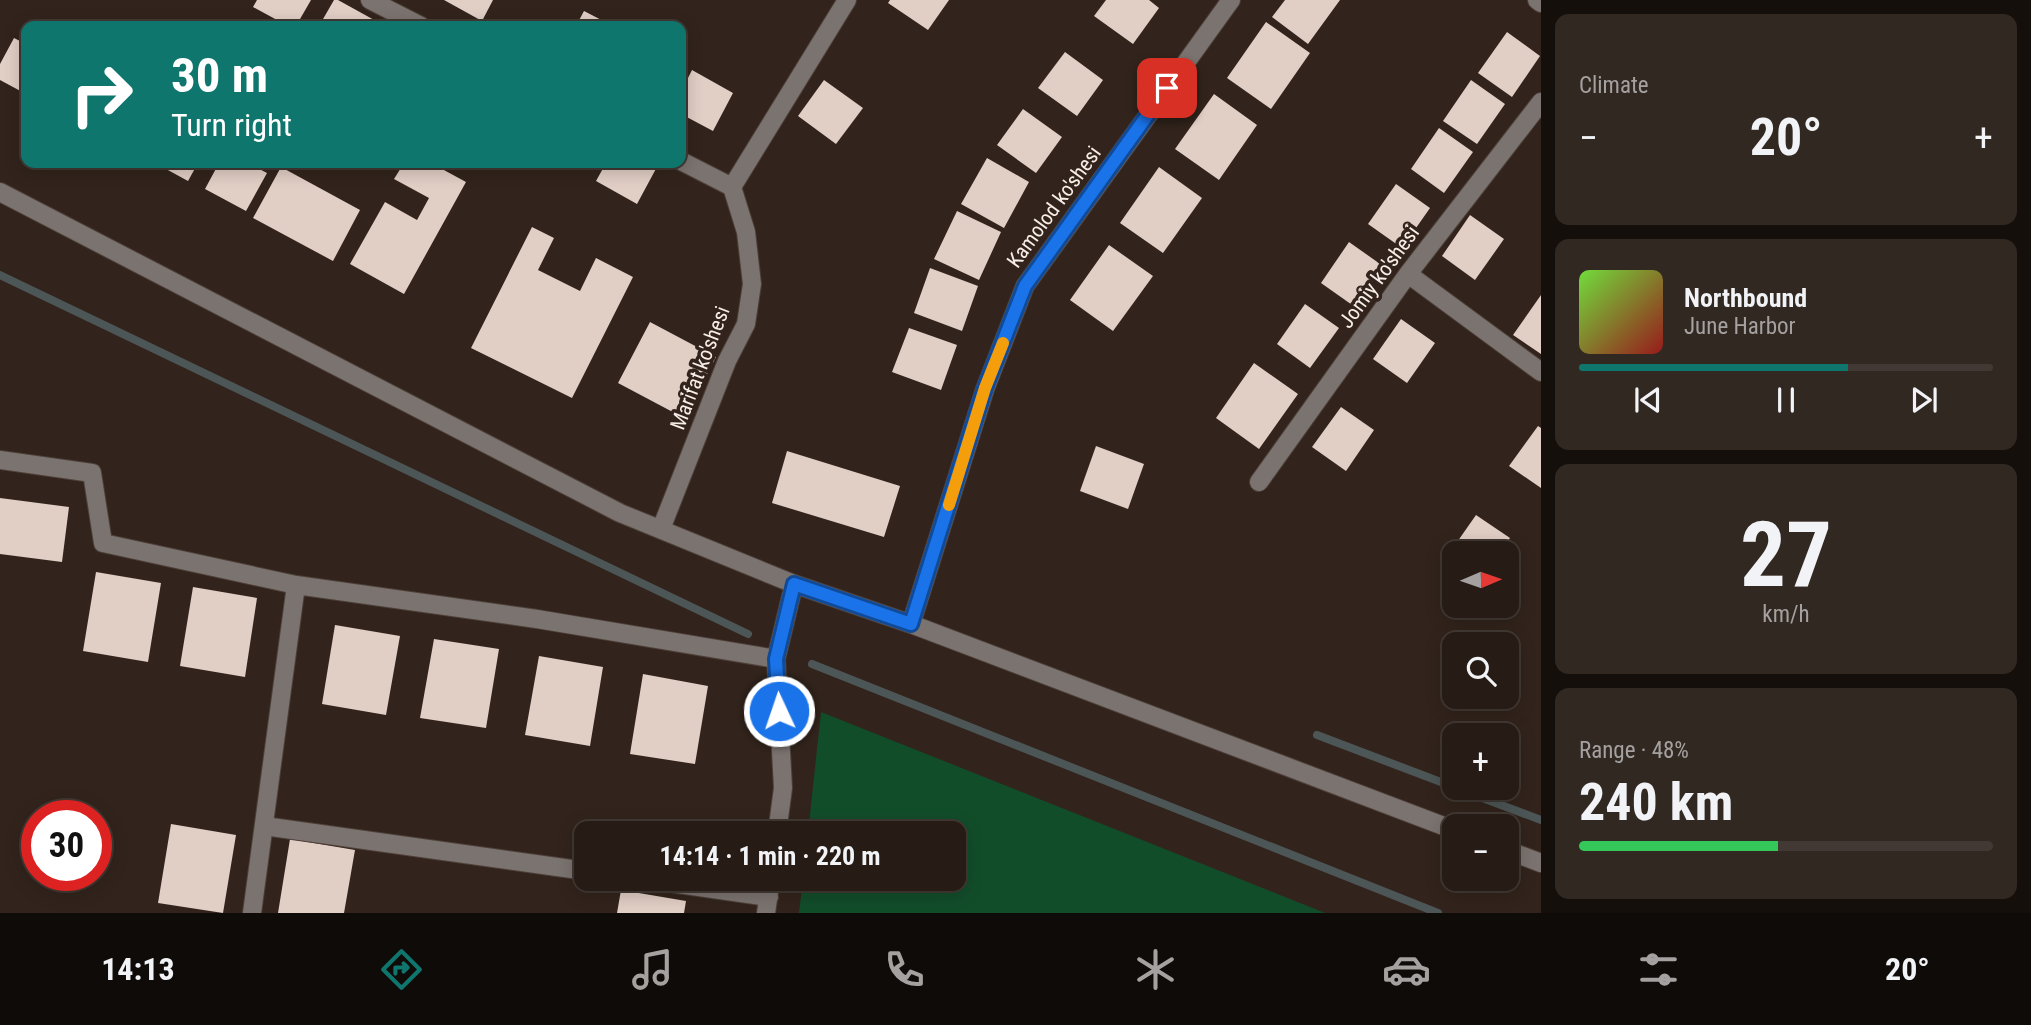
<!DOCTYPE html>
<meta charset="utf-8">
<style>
body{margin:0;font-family:"Roboto Condensed",sans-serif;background:#322822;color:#f1f3f6;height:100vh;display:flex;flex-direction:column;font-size:26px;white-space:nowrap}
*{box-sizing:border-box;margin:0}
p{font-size:23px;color:#a4a1a0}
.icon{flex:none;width:38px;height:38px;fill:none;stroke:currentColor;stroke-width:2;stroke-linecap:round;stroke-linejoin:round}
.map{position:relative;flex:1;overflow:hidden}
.drawer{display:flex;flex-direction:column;gap:14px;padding:14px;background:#150f0c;width:490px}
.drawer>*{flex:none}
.banner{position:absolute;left:21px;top:21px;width:665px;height:147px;border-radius:14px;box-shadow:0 4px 18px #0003,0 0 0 2px #423934;background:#0f766e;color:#fff;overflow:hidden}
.needle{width:46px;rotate:88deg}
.controls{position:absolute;left:1442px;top:541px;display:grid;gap:14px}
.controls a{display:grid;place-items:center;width:77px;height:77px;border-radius:14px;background:#261b15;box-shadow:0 4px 18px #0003,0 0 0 2px #423934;font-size:35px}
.speed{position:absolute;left:21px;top:800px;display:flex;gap:14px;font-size:35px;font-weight:700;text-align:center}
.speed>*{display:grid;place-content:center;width:91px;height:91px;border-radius:50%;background:#261b15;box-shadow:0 4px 18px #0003,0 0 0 2px #423934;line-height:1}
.speed .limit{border:10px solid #d22;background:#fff;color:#111}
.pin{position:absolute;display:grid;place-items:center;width:60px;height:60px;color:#fff;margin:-30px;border-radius:14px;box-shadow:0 4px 10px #0006}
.me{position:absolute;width:77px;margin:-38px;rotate:357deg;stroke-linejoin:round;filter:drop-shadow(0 0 5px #0008)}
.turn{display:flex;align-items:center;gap:24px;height:147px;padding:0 35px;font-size:32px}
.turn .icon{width:91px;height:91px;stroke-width:2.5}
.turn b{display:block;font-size:49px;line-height:60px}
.big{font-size:52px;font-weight:700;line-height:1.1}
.drawer .card{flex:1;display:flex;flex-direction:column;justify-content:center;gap:10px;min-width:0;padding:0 24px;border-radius:14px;background:#322822}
.drawer .dial{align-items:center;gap:0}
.dial b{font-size:91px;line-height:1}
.song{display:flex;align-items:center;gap:21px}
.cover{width:84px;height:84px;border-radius:10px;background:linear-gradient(135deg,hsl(100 70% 55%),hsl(0 70% 35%))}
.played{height:7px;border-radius:4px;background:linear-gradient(90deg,#0f766e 65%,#423934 65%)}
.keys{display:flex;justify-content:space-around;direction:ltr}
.heat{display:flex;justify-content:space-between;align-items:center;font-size:38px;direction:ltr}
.charge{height:10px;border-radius:5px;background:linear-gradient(90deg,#34c759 48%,#423934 0)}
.trip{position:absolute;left:574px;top:821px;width:392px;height:70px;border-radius:14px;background:#261b15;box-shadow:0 4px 18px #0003,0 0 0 2px #423934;font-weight:700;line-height:70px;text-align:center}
.dock{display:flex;height:112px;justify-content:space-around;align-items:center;background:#0f0b08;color:#a4a1a0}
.dock .icon{width:49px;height:49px}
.dock .active{color:#0f766e}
.dock b{font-size:32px;color:#f1f3f6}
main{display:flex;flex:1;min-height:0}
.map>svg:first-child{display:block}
.green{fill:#124d2a}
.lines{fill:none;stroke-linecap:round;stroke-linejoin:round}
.stream{stroke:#4d5656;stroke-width:8}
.building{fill:#e1cec5}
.minor-casing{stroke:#4e4039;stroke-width:20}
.minor{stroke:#7b7370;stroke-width:18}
.route-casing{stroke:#114b97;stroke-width:18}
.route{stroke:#1a73e8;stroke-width:12}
.slow{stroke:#f59e0b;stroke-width:12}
.labels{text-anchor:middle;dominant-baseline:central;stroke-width:7;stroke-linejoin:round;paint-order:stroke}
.street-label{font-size:21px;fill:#f8eee9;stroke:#32241c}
</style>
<main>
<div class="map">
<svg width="1541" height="913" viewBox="0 0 1541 913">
<rect width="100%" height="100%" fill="#32241c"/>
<path class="green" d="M 821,712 L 1325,913 L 799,913 L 803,879 L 954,878 L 954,833 L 808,833 Z"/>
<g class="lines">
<path class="stream" d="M 0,275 L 748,634
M 812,664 L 1438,913
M 1317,735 L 1454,787
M 1456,788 L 1541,820"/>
</g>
<path class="building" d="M 257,0 L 311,0 L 296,26 L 288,26 L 253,7 Z
M 334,0 L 338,0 L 376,21 L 373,26 L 319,26 Z
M 444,0 L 493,0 L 482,21 Z
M 890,0 L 949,0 L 928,30 L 888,3 Z
M 1106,0 L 1149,0 L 1159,8 L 1133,44 L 1094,16 Z
M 1285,0 L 1340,0 L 1308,44 L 1272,17 Z
M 584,11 L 613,26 L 576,26 Z
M 1266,22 L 1310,53 L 1271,109 L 1227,78 Z
M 1507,32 L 1540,56 L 1512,97 L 1478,73 Z
M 14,38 L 26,44 L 26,94 L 0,80 L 0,64 Z
M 1065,52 L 1103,80 L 1077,116 L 1038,88 Z
M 692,70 L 733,93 L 713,131 L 681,114 L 681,92 Z
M 824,80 L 863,108 L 836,144 L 798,116 Z
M 1471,80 L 1505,104 L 1477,144 L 1443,121 Z
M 1214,94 L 1257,125 L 1219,180 L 1175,149 Z
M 1023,109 L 1062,137 L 1036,173 L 997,145 Z
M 1439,128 L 1473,152 L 1444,193 L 1411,169 Z
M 987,158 L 1029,182 L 1004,228 L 961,204 Z
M 155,163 L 198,163 L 188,181 Z
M 219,163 L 248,163 L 267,173 L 246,211 L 205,189 Z
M 404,163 L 431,163 L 466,182 L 404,294 L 350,264 L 385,202 L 417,220 L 429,198 L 394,179 Z
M 606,163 L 653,163 L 658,165 L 637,204 L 596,181 Z
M 281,167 L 360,210 L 333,261 L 253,218 Z
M 1159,167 L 1202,198 L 1163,253 L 1120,223 Z
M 1396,184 L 1430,208 L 1402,248 L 1368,224 Z
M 957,211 L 1001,232 L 979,280 L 934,259 Z
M 1470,215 L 1504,239 L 1475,280 L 1442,256 Z
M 532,227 L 554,238 L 538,270 L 580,291 L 596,258 L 633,277 L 572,398 L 471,348 Z
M 1349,242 L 1383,266 L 1355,307 L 1321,283 Z
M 1109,245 L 1153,276 L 1113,331 L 1070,300 Z
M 930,268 L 978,286 L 962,331 L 914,313 Z
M 1541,295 L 1541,354 L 1513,335 Z
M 1305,304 L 1339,328 L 1310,368 L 1277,344 Z
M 1401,319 L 1435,343 L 1407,383 L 1373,359 Z
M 650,322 L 716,357 L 684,418 L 618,383 Z
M 909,328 L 957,345 L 941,390 L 892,372 Z
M 1254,363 L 1298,394 L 1259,449 L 1216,418 Z
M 1341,407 L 1374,430 L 1346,471 L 1312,447 Z
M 1538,426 L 1541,428 L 1541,488 L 1509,466 Z
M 1096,446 L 1144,464 L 1128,509 L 1080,491 Z
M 787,451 L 900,486 L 884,537 L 772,503 Z
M 0,498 L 69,507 L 62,562 L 0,554 Z
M 1476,515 L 1510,538 L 1500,553 L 1454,553 L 1454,560 L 1448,555 Z
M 96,572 L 161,583 L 148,662 L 83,651 Z
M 193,587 L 257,598 L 245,677 L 180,666 Z
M 335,625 L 400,636 L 386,715 L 322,704 Z
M 434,639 L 499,649 L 486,728 L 420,718 Z
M 539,656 L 603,667 L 590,746 L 525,735 Z
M 643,674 L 708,686 L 695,764 L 630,754 Z
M 171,824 L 236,835 L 223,913 L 158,903 Z
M 290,839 L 355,850 L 344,913 L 278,913 Z
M 621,890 L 686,901 L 684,913 L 617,913 Z"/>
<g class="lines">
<g class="minor-casing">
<path id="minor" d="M 370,0 L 421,26
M 1537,0 L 1541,3
M 681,161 L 732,187
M 0,192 L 620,513 L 794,584 L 911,624 L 1454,830
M 1408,274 L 1541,372
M 0,460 L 92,473 L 103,543 L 296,585 L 537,619 L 776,659
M 1259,482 L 1408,274 L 1541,102
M 661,529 L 727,361 L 746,324 L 752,284 L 746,232 L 732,187 L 847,0
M 911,624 L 985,389 L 1025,286 L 1231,0
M 264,826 L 586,871
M 777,833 L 783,788 L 776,659 L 794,584
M 1507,850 L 1541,863
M 636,878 L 769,897
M 252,913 L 296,585
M 766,913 L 771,878"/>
</g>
<use href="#minor" class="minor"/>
</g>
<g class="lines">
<g class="route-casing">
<path id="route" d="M 779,711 L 776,659 L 794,584 L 911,624 L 985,388 L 1025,286 L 1167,88"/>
</g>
<use href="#route" class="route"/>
<path class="slow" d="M 949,505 L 985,388 L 1003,343"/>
</g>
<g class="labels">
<g class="street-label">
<text transform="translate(1054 207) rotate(-54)">Kamolod ko'shesi</text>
<text transform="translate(1379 277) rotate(-54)">Jomiy ko'shesi</text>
<text transform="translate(700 368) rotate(-69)">Marifat ko'shesi</text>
</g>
</g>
</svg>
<div class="controls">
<a><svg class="needle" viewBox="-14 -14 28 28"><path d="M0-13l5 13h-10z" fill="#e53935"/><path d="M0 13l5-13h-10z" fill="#a4a1a0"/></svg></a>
<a><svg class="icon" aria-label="search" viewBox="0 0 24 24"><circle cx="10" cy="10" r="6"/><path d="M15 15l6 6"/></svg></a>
<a>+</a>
<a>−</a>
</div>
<div class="speed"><div class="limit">30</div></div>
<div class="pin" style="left:1167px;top:88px;background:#d93025"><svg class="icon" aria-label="arrive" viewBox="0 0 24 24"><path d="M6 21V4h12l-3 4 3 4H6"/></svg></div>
<svg class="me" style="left:779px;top:711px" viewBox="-20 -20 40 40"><circle r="17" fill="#1a73e8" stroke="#fff" stroke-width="3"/><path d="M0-11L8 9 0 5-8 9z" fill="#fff"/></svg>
<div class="trip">14:14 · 1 min · 220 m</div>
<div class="banner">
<div class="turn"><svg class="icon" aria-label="right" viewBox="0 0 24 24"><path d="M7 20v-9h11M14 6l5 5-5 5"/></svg><div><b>30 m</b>Turn right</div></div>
</div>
</div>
<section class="drawer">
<div class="card"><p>Climate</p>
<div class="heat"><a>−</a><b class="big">20°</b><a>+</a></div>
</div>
<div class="card">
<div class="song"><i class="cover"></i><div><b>Northbound</b><p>June Harbor</p></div></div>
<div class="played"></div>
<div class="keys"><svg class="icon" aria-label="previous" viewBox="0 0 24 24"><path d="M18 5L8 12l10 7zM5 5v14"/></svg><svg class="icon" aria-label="pause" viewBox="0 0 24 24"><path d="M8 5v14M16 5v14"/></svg><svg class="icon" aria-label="next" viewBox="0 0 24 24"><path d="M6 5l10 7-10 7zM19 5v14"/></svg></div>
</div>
<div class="card dial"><b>27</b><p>km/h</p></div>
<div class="card"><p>Range · 48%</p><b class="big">240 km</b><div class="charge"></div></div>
</section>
</main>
<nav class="dock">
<b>14:13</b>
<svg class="icon active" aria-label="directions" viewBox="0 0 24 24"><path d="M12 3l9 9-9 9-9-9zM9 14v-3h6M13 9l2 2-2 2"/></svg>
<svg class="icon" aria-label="music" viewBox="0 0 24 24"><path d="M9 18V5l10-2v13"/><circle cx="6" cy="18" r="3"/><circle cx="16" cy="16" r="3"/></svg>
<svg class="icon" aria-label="phone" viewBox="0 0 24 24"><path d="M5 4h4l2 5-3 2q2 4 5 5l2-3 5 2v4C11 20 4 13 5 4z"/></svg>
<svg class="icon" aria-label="climate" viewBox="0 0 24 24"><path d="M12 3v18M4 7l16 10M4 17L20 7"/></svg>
<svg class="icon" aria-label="car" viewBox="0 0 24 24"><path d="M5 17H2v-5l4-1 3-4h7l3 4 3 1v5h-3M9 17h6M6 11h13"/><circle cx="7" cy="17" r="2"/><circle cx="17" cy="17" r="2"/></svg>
<svg class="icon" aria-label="filters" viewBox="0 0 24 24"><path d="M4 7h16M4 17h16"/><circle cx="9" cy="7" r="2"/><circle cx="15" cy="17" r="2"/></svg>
<b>20°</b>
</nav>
